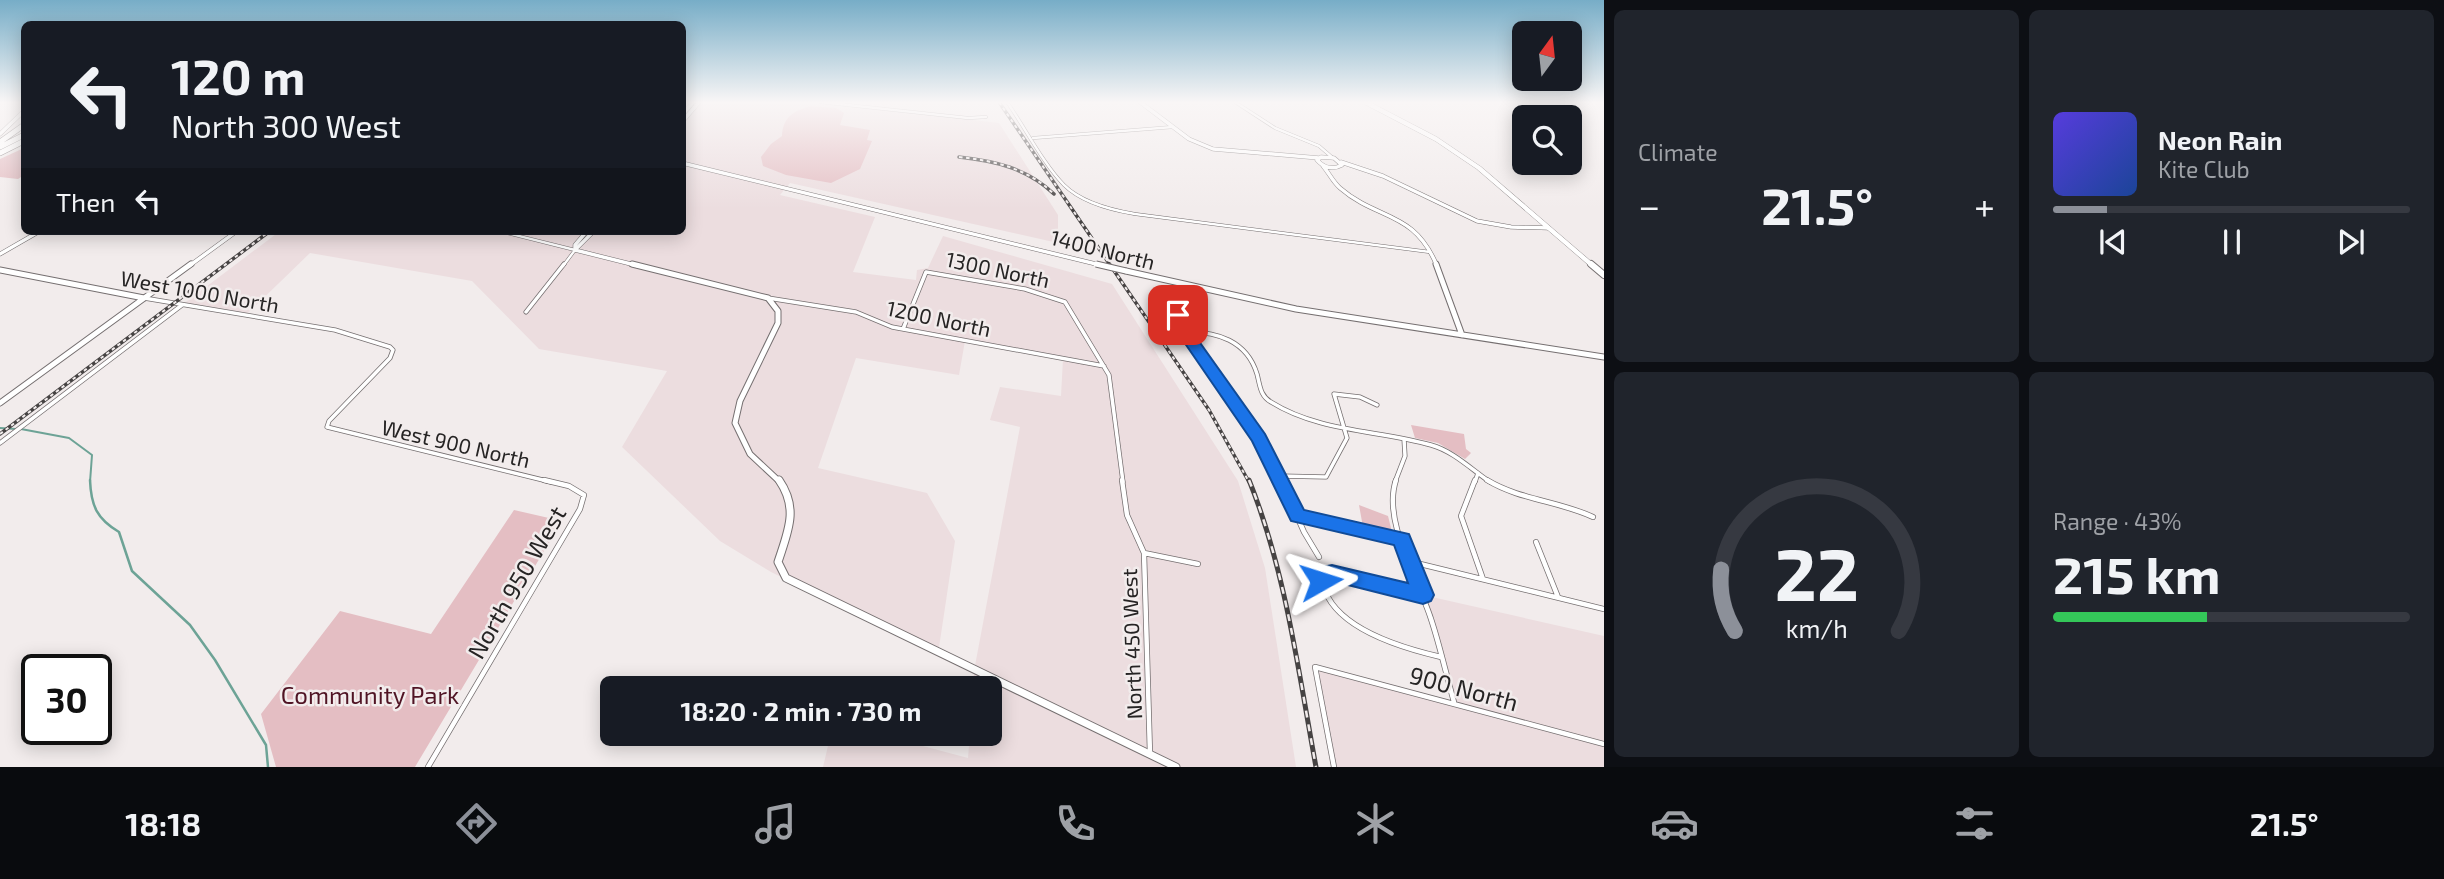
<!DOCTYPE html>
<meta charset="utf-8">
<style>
body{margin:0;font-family:"Exo 2",sans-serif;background:#20242c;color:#f1f3f6;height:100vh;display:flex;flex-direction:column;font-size:26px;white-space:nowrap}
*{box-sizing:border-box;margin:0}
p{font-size:23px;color:#9ea1a6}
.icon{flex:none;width:38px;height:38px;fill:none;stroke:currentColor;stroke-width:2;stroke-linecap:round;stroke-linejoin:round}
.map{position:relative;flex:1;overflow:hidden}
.panel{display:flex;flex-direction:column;gap:10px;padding:10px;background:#0d0f14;width:840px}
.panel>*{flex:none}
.guide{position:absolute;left:21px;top:21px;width:665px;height:214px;border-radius:10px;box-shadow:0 4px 18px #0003;background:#171b24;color:#f1f3f6;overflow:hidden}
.needle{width:46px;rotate:15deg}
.controls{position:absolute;left:1512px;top:21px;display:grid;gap:14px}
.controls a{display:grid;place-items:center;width:70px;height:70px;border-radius:10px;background:#171b24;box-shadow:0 4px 18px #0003;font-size:35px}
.speed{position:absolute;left:21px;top:654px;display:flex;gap:14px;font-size:35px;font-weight:700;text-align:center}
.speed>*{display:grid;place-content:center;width:91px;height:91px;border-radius:50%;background:#171b24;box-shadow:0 4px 18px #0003;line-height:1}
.speed .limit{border:4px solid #111;border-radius:10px;background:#fff;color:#111}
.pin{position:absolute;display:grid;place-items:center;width:60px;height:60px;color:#fff;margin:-30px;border-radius:14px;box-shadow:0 4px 10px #0006}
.me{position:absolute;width:77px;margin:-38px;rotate:84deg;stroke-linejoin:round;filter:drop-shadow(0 0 5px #0008)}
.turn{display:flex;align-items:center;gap:24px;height:147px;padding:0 35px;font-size:32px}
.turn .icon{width:91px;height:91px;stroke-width:2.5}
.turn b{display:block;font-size:49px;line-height:60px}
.then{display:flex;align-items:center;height:66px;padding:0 35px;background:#0003;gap:14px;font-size:26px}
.big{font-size:52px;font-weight:700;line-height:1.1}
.panel .tile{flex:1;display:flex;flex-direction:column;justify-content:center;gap:10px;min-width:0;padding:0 24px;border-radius:10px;background:#20242c}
.panel .dial{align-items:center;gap:0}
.dial svg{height:182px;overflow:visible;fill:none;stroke:#363941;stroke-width:7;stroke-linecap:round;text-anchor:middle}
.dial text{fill:#f1f3f6;stroke:none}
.song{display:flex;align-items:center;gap:21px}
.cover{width:84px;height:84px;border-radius:10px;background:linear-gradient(135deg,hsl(250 70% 55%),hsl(220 70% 35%))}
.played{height:7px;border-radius:4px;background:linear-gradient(90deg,#8c9099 15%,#363941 15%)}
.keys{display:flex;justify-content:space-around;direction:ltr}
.heat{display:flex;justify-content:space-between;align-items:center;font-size:38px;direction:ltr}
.charge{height:10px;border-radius:5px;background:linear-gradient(90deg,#34c759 43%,#363941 0)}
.panel .tiles{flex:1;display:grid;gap:10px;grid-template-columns:repeat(2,1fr)}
.trip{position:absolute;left:600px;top:676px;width:402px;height:70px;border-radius:10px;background:#171b24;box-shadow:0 4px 18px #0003;font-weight:700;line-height:70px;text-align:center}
.menu{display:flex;height:112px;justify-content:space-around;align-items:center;background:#090b0e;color:#9ea1a6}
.menu .icon{width:49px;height:49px}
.menu .selected{color:#8c9099}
.menu b{font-size:32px;color:#f1f3f6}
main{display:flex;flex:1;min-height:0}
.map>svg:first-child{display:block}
.built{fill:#ecdddf}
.green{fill:#e4bec3}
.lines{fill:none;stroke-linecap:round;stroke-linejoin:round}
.stream-far1{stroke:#6da396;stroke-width:2}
.stream{stroke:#6da396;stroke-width:2.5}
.street-far2-casing{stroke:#756f70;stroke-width:3.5}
.street-far1-casing{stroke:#756f70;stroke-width:5}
.street-casing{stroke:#756f70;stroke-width:6}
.secondary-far2-casing{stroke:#756f70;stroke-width:4.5}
.secondary-far1-casing{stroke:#756f70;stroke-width:7}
.secondary-casing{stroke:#756f70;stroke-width:9}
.primary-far1-casing{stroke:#756f70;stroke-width:5}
.primary-casing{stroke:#756f70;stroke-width:8}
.highway-casing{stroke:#756f70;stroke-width:6}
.street-far2{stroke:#fff;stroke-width:2.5}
.street-far1{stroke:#fff;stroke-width:3.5}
.street{stroke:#fff;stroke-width:4.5}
.secondary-far2{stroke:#fff;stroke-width:3.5}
.secondary-far1{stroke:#fff;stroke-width:5}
.secondary{stroke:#fff;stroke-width:7}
.primary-far1{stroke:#fff;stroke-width:4.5}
.primary{stroke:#fff;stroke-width:6}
.highway{stroke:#fff;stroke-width:5}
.rail-far1-casing{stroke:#464343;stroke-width:3.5}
.rail-casing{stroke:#464343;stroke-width:5}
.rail-far1{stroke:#f2ecec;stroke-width:2;stroke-dasharray:3.5;stroke-linecap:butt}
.rail{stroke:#f2ecec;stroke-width:2.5;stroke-dasharray:7;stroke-linecap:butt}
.secondary-bridge-far1-casing{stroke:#756f70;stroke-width:4.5;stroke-linecap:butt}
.secondary-bridge-casing{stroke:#756f70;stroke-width:7;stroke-linecap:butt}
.secondary-bridge-far1{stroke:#fff;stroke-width:3.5}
.secondary-bridge{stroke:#fff;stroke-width:5}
.route{fill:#1a73e8;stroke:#114b97;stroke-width:2}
.labels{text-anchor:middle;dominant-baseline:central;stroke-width:5;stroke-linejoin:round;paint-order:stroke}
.street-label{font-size:21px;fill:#262424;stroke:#f2ecec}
.near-street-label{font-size:24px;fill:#262424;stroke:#f2ecec}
.near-park-label{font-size:24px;fill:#501424;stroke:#f2ecec}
</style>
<main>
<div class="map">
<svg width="1604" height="767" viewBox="0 0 1604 767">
<rect width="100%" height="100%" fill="#f2ecec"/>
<path class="built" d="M 683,102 L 815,102 L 999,123 L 1058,215 L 1058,243 L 790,183 L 780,195 L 875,217 L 853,272 L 916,280 L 917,270 L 928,268 L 943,236 L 1112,284 L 1238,481 L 1265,568 L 1296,767 L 823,767 L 831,733 L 874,733 L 968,758 L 970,733 L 990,733 L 990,688 L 973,688 L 974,671 L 1020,427 L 990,420 L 1000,387 L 1061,396 L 1063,359 L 965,341 L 959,375 L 856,358 L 818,468 L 927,493 L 955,541 L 938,654 L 771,572 L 720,541 L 622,447 L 667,371 L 539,349 L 472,281 L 310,253 L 246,315 L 182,305 L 280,231 L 682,231 Z
M 1423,595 L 1604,636 L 1604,767 L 1334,767 L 1315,667 L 1454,702 Z"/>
<path class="green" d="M 811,106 L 836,108 L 844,113 L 840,125 L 870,130 L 867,140 L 872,141 L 860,169 L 831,183 L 786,175 L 763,166 L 761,157 L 771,144 L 782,136 C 783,117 793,111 811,106 Z
M 24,148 L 24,175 L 18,179 L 0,177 L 0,159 Z
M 1411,425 L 1464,434 L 1466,449 L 1471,453 L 1465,459 L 1438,443 L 1415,438 Z
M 1359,505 L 1388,516 L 1392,532 L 1363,527 Z
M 514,510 L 562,521 L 415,767 L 276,767 L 261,714 L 340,611 L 431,634 Z"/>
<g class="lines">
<path class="stream-far1" d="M 0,428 L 16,429
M 21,429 L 69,438 L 92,455 L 90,482"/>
<path class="stream" d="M 90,480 C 91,506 97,519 119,532 L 132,571 L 190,625 L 215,660 L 266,745 L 268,767"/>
<g class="street-far2-casing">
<path id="street-far2" d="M 820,102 L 968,118 L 986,117
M 1007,102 C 1024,126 1044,165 1064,185 C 1082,203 1111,210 1135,214 L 1430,252
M 1235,102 L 1275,128 L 1319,146 L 1333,158
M 1033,138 L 1173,127
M 499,231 L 575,250 L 563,266"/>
</g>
<g class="street-far1-casing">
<path id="street-far1" d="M 144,298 L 335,330 L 390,347 L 393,350 L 390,358 L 329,421 L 327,427 L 551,482
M 768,298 L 856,312 L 892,327 L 1104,366
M 526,312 L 564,264
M 1178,315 L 1179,323 L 1247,418 L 1282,482
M 903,329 L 926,272 L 1025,289 L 1065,302 L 1109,375 L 1123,482
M 1185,332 C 1217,331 1247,341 1257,374 C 1260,385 1260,396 1271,402 C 1319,432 1378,430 1431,445 C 1453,451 1471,469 1490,482
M 0,443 L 182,305
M 1281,476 L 1326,477 L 1347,438 L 1334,394 L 1360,397 L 1377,405
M 1395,482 L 1405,456 L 1404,439
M 1475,482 L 1478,473"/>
</g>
<g class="street-casing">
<path id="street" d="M 1122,480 L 1127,515 L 1144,553 L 1150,754
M 1281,480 L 1304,532 L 1319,557
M 1396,480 C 1382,521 1418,578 1431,619 C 1440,646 1446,674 1454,702
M 1475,480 L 1461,516 L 1483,579
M 1487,480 C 1520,500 1559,501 1593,517
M 1298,516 L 1401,539
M 1536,542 L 1558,597
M 1144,553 L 1198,564
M 1408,561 L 1604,609
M 1423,595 L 1332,573 L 1325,574 L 1322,578 C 1327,627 1402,648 1441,657
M 428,767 L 580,509 L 584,495 L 569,486 L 544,480
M 1334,767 L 1315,667 L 1604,744"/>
</g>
<g class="secondary-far2-casing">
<path id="secondary-far2" d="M 1140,102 L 1189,139 L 1213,149 L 1319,158
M 682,115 L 693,102
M 682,122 L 699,102
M 0,134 L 24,111
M 1321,157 L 1334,158 L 1342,165 C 1333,170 1324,168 1317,160 Z
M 1341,162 L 1383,176 L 1477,221 L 1511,227 L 1549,228
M 682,163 L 1096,264
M 1323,166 C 1329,173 1333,182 1340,188 C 1378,221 1414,210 1437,266
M 575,250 L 639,266
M 575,250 L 594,231
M 575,250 L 575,245 L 587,231
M 0,254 L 40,231
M 189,266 L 237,231"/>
</g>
<g class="secondary-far1-casing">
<path id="secondary-far1" d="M 632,264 L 768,298 L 778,311 L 778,323 L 740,401 L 735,423 L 750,454 L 780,482
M 1436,264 L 1462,335
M 0,270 L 144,298
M 1126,271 L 1296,309 L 1604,357
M 0,403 L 191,264"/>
</g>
<g class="secondary-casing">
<path id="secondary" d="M 779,480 C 799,509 788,531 778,562 L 786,578 L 1176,767"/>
</g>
<g class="primary-far1-casing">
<path id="primary-far1" d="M 1365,102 L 1436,139 L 1479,168 L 1593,266"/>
</g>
<g class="primary-casing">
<path id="primary" d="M 1591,264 L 1604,275"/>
</g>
<g class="highway-casing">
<path id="highway" d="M 0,142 L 24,125
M 0,147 L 24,135
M 0,153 L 24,141"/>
</g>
<use href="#street-far2" class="street-far2"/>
<use href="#street-far1" class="street-far1"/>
<use href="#street" class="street"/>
<use href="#secondary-far2" class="secondary-far2"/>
<use href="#secondary-far1" class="secondary-far1"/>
<use href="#secondary" class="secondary"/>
<use href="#primary-far1" class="primary-far1"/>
<use href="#primary" class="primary"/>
<use href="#highway" class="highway"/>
<g class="rail-far1-casing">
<path id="rail-far1" d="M 999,102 L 1209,410 L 1249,482
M 959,157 C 995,161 1027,168 1054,194
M 0,434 L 270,231"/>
</g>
<g class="rail-casing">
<path id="rail" d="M 1249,480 C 1286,572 1298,670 1316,767"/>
</g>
<use href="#rail-far1" class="rail-far1"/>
<use href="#rail" class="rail"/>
<g class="secondary-bridge-far1-casing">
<path id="secondary-bridge-far1" d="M 1096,264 L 1104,266"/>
</g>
<g class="secondary-bridge-casing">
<path id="secondary-bridge" d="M 1096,264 L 1126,271"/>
</g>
<use href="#secondary-bridge-far1" class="secondary-bridge-far1"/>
<use href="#secondary-bridge" class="secondary-bridge"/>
</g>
<linearGradient id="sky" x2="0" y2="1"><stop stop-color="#77adc7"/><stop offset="0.49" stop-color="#f9f6f6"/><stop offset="1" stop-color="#f9f6f6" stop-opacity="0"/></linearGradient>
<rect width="1604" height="209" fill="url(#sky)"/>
<path class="route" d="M 1178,310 L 1183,312 L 1186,323 L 1265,434 L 1304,510 L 1409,534 L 1434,595 L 1431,601 L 1423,604 L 1332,581 C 1327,588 1324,590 1314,587 L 1311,581 L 1318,568 L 1332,565 L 1408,583 L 1394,545 L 1291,521 L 1252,441 L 1171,323 L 1171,315 Z"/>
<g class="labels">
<g class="street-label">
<text transform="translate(1103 249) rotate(14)">1400 North</text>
<text transform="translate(998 269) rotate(12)">1300 North</text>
<text transform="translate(200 291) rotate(10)">West 1000 North</text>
<text transform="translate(939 318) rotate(12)">1200 North</text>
<text transform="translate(456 443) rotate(13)">West 900 North</text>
<text transform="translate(1131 644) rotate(-92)">North 450 West</text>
</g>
<g class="near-street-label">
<text transform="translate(516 582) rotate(-60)">North 950 West</text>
<text transform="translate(1464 688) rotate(15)">900 North</text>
</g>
<g class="near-park-label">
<text x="370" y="694">Community Park</text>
</g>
</g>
</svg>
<div class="controls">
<a><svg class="needle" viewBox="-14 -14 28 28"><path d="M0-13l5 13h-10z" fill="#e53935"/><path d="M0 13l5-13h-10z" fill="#9ea1a6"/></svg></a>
<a><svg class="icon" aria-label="search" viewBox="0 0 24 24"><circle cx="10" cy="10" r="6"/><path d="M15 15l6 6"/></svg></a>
</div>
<div class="speed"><div class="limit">30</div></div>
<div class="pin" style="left:1178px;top:315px;background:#d93025"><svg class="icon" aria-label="arrive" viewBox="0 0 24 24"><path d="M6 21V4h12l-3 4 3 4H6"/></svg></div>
<svg class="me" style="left:1321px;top:581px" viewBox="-20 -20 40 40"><path d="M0-17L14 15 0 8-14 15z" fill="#1a73e8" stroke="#fff" stroke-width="4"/></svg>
<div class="trip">18:20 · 2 min · 730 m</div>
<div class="guide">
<div class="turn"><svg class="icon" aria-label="left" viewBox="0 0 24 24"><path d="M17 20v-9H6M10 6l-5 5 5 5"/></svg><div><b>120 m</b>North 300 West</div></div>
<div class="then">Then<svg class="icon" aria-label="left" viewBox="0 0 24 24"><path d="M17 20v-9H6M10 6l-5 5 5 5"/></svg></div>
</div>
</div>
<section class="panel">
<div class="tiles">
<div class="tile"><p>Climate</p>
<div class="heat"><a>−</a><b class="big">21.5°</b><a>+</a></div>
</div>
<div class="tile">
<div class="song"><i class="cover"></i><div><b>Neon Rain</b><p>Kite Club</p></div></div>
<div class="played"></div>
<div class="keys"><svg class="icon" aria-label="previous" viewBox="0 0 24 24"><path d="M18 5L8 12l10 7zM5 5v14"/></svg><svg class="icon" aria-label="pause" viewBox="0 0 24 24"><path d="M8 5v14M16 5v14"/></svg><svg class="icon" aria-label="next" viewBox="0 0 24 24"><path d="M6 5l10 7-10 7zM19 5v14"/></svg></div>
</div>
<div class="tile dial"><svg viewBox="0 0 100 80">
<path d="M14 69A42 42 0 1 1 86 69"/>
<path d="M14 69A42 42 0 0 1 8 42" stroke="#8c9099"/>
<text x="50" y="56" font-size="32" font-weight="700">22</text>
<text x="50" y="72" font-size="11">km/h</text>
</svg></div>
<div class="tile"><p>Range · 43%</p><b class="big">215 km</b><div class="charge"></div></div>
</div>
</section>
</main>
<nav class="menu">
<b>18:18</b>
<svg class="icon selected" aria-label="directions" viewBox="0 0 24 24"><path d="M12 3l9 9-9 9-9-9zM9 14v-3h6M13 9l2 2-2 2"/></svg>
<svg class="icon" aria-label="music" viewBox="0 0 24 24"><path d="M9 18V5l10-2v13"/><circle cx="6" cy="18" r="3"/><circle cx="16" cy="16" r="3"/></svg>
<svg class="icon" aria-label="phone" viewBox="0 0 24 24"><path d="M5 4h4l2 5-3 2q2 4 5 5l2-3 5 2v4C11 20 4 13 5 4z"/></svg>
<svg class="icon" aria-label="climate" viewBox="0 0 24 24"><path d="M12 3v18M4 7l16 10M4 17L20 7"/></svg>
<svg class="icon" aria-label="car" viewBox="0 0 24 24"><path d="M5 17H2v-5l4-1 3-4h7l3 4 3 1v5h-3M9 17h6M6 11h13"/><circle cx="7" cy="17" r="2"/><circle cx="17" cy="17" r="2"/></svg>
<svg class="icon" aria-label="filters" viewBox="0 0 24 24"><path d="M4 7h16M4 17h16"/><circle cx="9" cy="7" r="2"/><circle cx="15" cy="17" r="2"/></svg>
<b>21.5°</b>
</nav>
